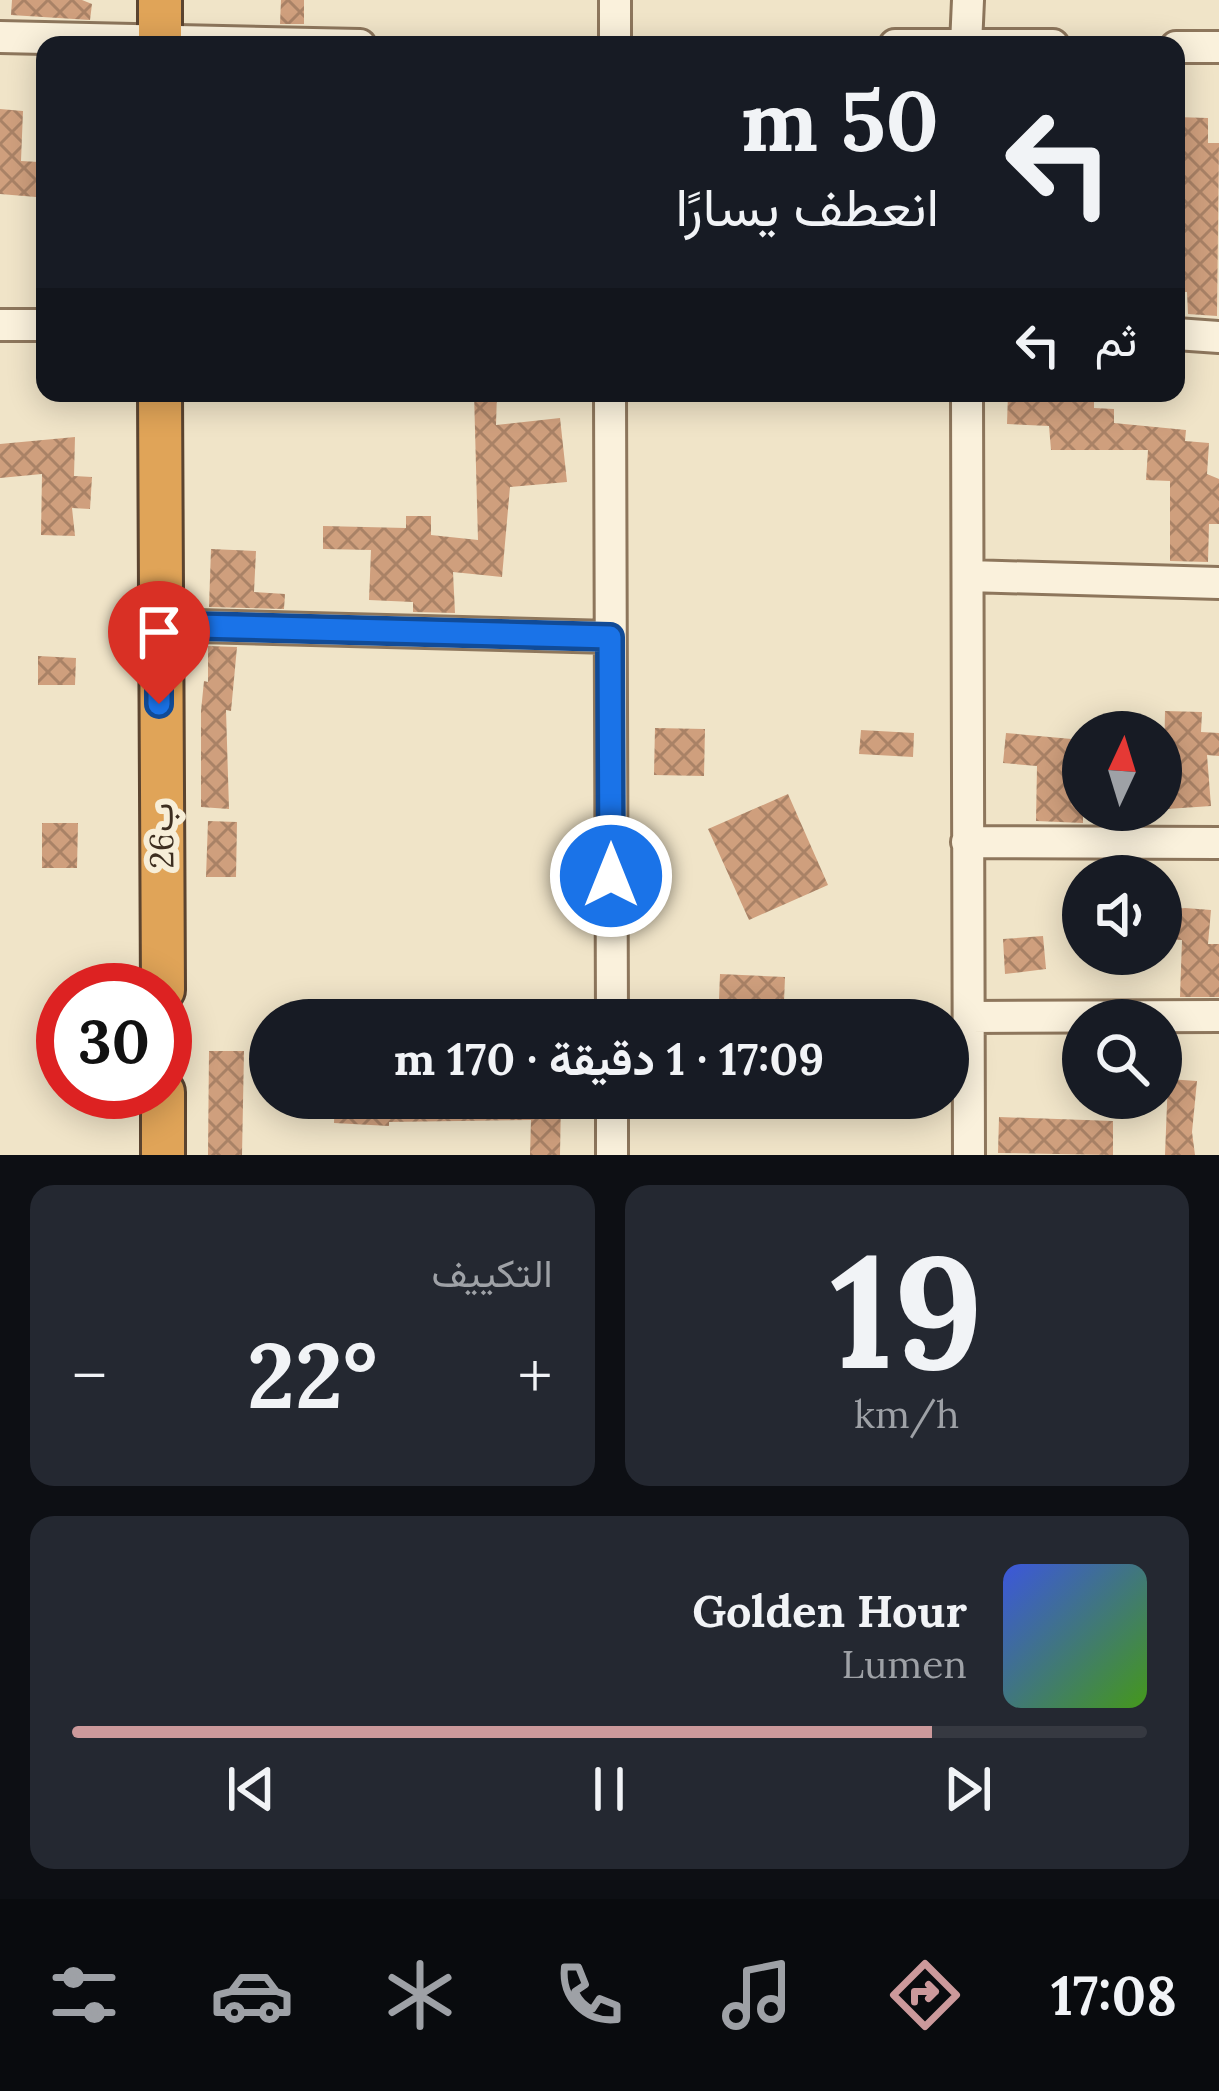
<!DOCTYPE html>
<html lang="ar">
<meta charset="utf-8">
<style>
body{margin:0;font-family:Lora,Vazirmatn,serif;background:#242831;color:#f1f3f6;direction:rtl;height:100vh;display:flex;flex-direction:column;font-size:45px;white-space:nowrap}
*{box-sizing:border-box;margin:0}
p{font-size:39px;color:#9ea1a6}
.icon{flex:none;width:66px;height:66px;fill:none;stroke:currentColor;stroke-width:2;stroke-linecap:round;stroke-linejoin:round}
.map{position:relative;height:1155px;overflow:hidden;direction:ltr}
.panel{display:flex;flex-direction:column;gap:30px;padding:30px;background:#0d0f14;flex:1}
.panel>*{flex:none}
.guide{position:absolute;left:36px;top:36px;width:1149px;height:366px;border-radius:24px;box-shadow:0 6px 30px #0003;direction:rtl;background:#171b24;color:#f1f3f6;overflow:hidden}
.needle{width:78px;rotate:4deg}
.controls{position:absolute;left:1062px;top:711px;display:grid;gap:24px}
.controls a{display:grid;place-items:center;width:120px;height:120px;border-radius:50%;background:#171b24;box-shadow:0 6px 30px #0003;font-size:60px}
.speed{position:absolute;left:36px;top:963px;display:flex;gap:24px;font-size:60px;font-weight:700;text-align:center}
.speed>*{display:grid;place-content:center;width:156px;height:156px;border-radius:50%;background:#171b24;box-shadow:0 6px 30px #0003;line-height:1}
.speed .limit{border:18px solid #d22;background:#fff;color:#111}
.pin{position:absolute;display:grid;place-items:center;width:102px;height:102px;color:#fff;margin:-123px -51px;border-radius:50% 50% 50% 0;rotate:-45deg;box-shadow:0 0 12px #0007}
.pin .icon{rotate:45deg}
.me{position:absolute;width:132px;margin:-66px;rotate:0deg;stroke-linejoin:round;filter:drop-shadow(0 0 9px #0008)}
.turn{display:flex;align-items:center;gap:42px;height:252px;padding:0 48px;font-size:54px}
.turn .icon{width:156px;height:156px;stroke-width:2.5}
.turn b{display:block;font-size:84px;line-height:102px}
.then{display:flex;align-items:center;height:114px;padding:0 48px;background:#0003;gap:24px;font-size:45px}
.big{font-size:90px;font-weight:700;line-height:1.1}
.panel .widget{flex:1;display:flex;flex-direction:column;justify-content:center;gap:18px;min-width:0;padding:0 42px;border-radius:24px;background:#242831}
.panel .dial{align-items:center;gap:0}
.dial b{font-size:156px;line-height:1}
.song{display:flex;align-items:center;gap:36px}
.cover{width:144px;height:144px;border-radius:18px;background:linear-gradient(135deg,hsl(230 70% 55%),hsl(100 70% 35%))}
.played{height:12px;border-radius:6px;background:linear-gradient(90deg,#cc999b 80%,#363941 80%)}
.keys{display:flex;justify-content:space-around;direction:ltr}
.heat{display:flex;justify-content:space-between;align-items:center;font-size:66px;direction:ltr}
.panel .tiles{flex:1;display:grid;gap:30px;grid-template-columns:1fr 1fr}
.widget:last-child{grid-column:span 2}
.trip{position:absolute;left:249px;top:999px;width:720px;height:120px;border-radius:60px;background:#171b24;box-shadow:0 6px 30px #0003;font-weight:700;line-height:120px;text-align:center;direction:rtl}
.tabs{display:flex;height:192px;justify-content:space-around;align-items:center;background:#090b0e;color:#9ea1a6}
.tabs .icon{width:84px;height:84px}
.tabs .current{color:#cc999b}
.tabs b{font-size:54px;color:#f1f3f6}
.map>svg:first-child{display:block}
.building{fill:url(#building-cross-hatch)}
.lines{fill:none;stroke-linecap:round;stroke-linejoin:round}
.minor-casing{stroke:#8d765c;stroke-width:36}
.highway-casing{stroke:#5b4430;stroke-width:48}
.minor{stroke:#faf1dc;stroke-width:30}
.highway{stroke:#e0a458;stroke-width:42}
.route-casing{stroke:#114b97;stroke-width:30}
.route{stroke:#1a73e8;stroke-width:21}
.labels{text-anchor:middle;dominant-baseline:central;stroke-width:12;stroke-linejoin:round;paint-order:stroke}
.street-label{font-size:33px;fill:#3d2e20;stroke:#f7eed8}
</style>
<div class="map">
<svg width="1219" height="1155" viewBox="0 0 1219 1155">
<defs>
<pattern id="building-cross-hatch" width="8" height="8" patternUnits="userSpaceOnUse" patternTransform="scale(3)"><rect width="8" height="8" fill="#cf9f7d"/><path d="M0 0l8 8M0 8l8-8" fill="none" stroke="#a98266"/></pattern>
</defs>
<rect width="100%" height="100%" fill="#f0e4c8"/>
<path class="building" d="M 12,0 L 82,0 L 92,4 L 90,20 L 11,15 Z
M 281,0 L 304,0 L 304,24 L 280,24 Z
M 0,109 L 23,111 L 21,161 L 39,162 L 36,197 L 0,194 Z
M 1176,117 L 1208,118 L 1208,143 L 1219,143 L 1217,316 L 1188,314 L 1187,292 L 1176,292 Z
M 474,393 L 497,393 L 496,425 L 560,418 L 567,482 L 510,487 L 502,577 L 453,572 L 455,613 L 413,612 L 413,602 L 369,600 L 371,550 L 323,549 L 323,526 L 406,528 L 406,516 L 431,516 L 431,535 L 478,540 Z
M 1008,393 L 1045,393 L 1045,400 L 1094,402 L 1094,408 L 1114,409 L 1114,423 L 1186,430 L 1185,441 L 1209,443 L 1207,474 L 1219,479 L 1219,524 L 1209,524 L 1208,562 L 1170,561 L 1170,481 L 1146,480 L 1148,450 L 1051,450 L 1049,426 L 1007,424 Z
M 75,437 L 74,476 L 92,477 L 90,509 L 72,508 L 75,536 L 41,535 L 42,474 L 0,478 L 0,444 Z
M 211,549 L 256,551 L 254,592 L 285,594 L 284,609 L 209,607 Z
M 208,646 L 237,647 L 231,711 L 226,710 L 229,809 L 201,807 L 201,711 L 204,681 L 208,682 Z
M 38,656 L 76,658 L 75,685 L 38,685 Z
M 1165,711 L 1202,712 L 1201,732 L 1219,733 L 1219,756 L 1207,755 L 1211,806 L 1167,809 L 1169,768 L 1164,767 Z
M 655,728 L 705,729 L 704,776 L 654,775 Z
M 861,730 L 914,733 L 913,757 L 859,754 Z
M 1006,733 L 1083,740 L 1083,823 L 1036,821 L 1037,766 L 1003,763 Z
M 788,794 L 828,885 L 749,920 L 708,829 Z
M 208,821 L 237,822 L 236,877 L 206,877 Z
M 42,823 L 78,823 L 77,868 L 42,868 Z
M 1185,908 L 1211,910 L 1208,944 L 1219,944 L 1219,997 L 1180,997 L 1182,940 L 1165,939 L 1166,910 Z
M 1043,936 L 1046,969 L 1005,974 L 1003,939 Z
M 720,974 L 785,977 L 784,1002 L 719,1000 Z
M 209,1051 L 244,1051 L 242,1155 L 208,1155 Z
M 1168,1079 L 1197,1081 L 1192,1132 L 1195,1155 L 1165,1155 Z
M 335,1098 L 561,1098 L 560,1155 L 530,1155 L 531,1120 L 389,1122 L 389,1126 L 334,1123 Z
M 999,1117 L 1113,1121 L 1113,1155 L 998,1153 Z"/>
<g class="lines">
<g class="minor-casing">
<path id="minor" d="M 0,37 L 360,45
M 615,45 L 615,0
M 895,45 L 1053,45
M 966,45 L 968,0
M 1176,47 L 1219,47
M 0,325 L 45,325
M 1176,334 L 1219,337
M 610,393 L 612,1020
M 967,393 L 969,1155
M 968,576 L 1219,583
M 159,625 L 610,637
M 967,842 L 1219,843
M 969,1017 L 1219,1016
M 612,1098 L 612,1155"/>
</g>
<g class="highway-casing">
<path id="highway" d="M 160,0 L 160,45
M 160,393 L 163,990
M 163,1092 L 163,1155"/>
</g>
<use href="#minor" class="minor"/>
<use href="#highway" class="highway"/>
</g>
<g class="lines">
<g class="route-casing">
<path id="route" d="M 159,704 L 159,625 L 610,637 L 611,876"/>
</g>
<use href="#route" class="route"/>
</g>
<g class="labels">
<g class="street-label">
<text transform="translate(161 836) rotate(-91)">26ب</text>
</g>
</g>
</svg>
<div class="controls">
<a><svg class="needle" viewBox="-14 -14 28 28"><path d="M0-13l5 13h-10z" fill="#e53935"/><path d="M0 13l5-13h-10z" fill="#9ea1a6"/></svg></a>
<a><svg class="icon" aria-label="sound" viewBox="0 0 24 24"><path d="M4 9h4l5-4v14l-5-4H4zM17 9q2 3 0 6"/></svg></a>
<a><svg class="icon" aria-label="search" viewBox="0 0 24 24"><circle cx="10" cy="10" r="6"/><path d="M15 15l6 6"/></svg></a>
</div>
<div class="speed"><div class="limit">30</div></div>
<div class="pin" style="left:159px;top:704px;background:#d93025"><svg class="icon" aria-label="arrive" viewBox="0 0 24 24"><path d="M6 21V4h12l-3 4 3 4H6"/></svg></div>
<svg class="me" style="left:611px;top:876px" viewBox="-20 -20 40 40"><circle r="17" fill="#1a73e8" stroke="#fff" stroke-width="3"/><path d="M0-11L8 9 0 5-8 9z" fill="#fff"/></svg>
<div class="trip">17:09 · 1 دقيقة · 170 m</div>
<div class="guide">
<div class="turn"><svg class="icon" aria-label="left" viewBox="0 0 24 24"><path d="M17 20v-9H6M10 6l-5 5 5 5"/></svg><div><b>50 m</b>انعطف يسارًا</div></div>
<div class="then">ثم<svg class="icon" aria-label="left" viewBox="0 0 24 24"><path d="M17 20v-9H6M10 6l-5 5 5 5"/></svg></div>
</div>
</div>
<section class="panel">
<div class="tiles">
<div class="widget dial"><b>19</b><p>km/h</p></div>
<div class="widget"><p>التكييف</p>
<div class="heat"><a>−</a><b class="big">22°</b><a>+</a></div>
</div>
<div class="widget">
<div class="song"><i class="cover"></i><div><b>Golden Hour</b><p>Lumen</p></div></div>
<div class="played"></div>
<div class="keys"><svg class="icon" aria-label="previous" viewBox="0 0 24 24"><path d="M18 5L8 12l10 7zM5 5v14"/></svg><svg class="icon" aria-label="pause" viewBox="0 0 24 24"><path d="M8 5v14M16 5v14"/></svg><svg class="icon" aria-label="next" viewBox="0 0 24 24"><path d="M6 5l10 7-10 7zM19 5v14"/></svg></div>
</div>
</div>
</section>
<nav class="tabs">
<b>17:08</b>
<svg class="icon current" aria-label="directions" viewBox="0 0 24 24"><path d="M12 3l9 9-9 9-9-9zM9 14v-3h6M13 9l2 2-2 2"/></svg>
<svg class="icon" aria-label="music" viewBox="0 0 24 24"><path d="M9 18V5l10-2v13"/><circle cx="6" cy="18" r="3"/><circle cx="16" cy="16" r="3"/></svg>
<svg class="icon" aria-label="phone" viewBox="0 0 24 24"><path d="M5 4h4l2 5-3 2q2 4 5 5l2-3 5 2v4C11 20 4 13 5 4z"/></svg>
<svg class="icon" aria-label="climate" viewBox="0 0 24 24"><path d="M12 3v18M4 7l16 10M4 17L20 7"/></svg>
<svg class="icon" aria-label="car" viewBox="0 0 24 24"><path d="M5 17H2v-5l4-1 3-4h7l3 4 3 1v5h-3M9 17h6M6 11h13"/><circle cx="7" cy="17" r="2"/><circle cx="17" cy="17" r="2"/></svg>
<svg class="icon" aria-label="filters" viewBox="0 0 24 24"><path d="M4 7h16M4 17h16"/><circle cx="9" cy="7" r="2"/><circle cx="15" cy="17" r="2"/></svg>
</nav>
